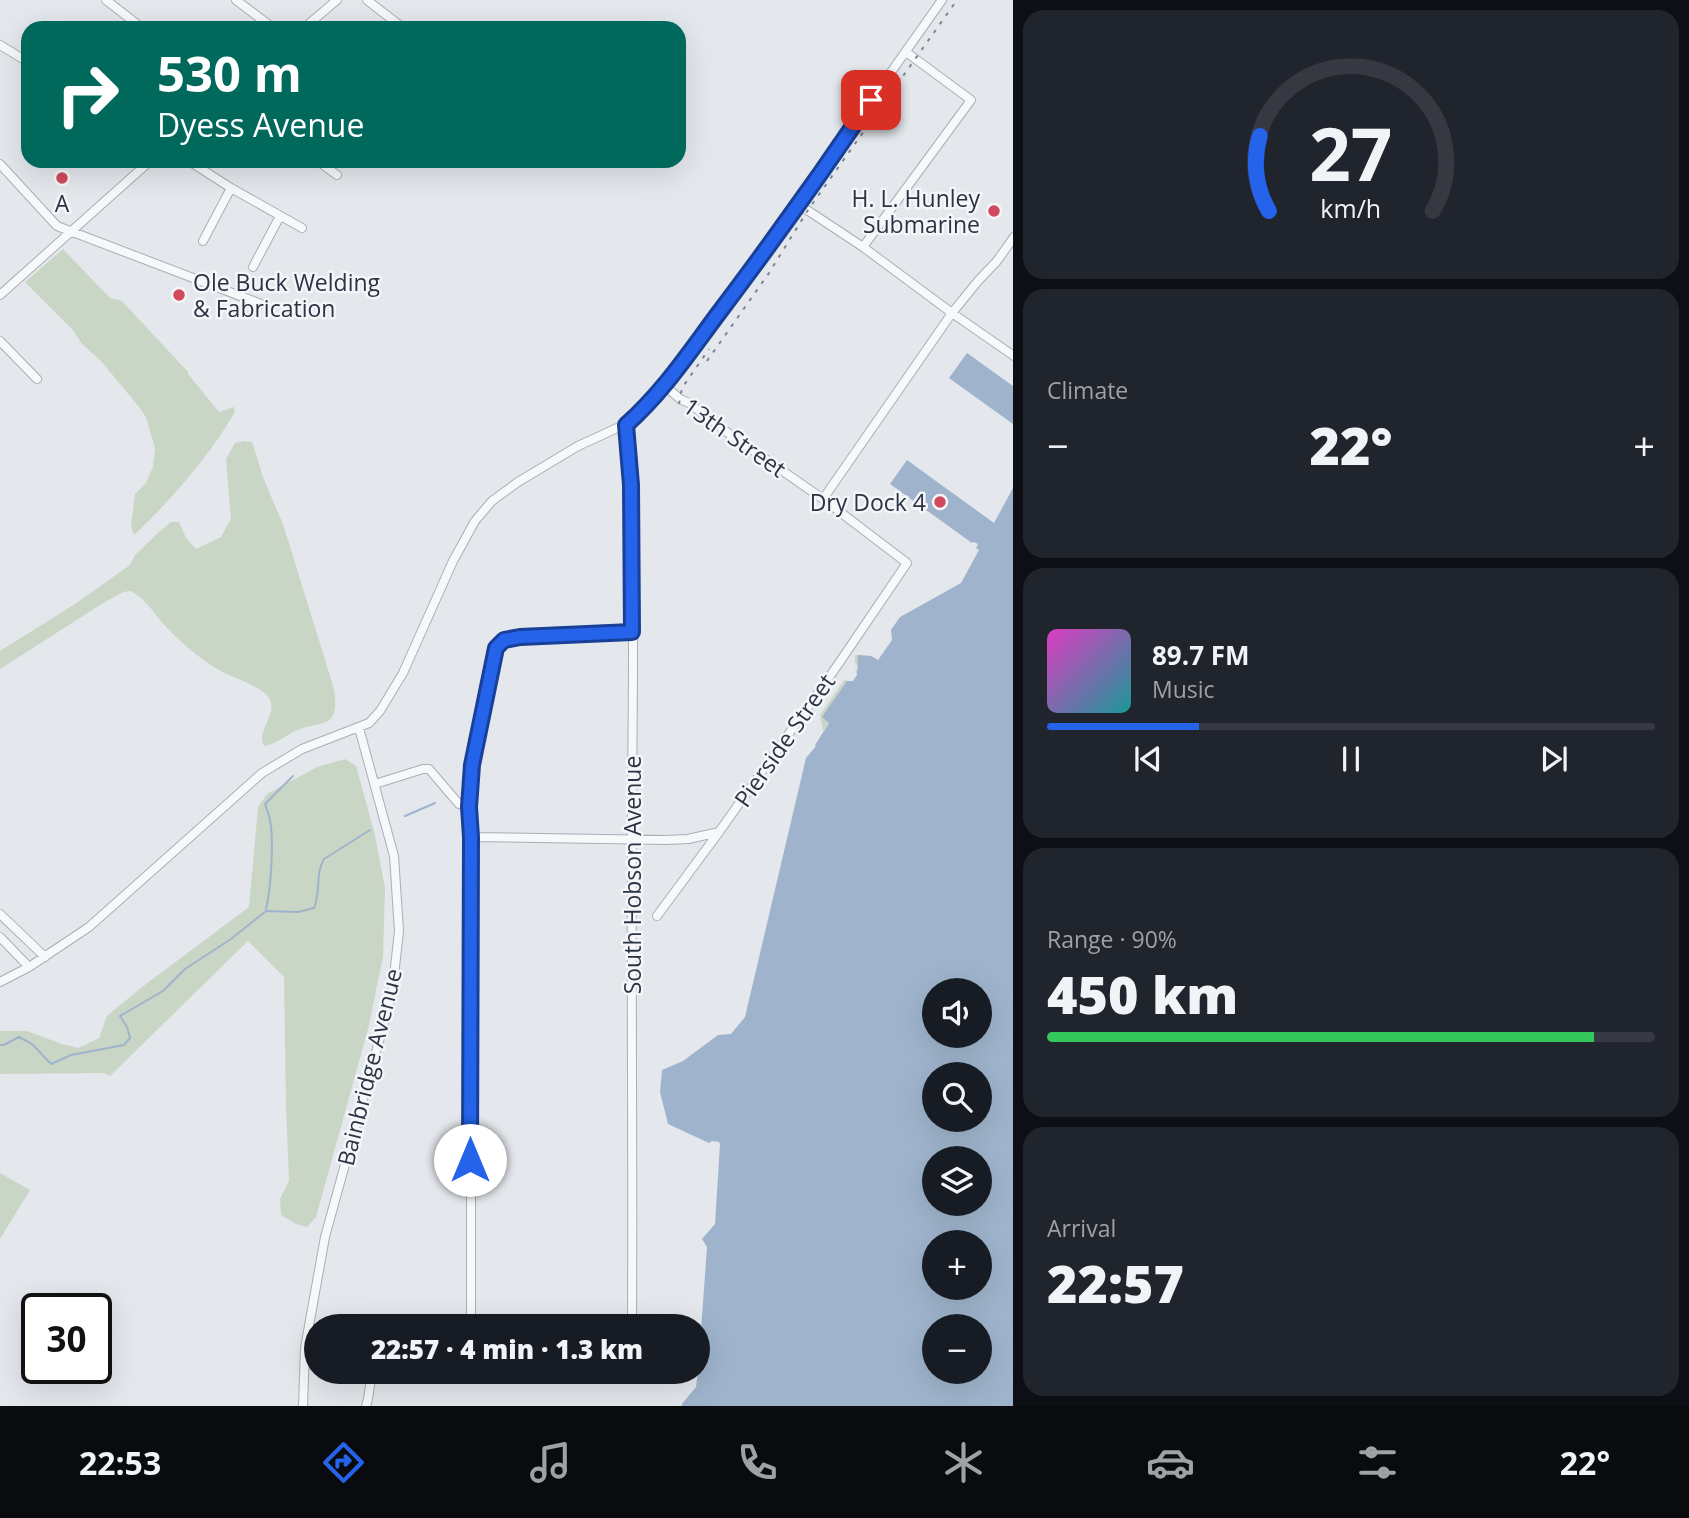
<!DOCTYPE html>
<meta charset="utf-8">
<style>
body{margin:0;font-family:"Open Sans",sans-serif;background:#20242c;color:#f1f3f6;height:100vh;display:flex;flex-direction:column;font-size:26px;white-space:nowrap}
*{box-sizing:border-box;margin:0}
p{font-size:23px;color:#9ea1a6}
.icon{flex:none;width:38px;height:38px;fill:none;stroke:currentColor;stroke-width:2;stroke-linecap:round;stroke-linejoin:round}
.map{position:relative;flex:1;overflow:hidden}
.sheet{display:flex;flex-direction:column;gap:10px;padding:10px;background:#0d0f14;width:676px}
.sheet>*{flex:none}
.banner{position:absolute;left:21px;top:21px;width:665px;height:147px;border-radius:21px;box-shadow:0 7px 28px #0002;background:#00695c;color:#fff;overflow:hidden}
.buttons{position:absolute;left:922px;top:978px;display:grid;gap:14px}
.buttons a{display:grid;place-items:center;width:70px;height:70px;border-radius:50%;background:#171b24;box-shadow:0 7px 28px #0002;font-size:35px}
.speed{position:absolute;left:21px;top:1293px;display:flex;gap:14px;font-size:35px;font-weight:700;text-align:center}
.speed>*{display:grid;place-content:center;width:91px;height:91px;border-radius:50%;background:#171b24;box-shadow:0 7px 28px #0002;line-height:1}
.speed .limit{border:4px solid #111;border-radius:10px;background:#fff;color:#111}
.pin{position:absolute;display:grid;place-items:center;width:60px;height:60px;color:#fff;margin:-30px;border-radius:14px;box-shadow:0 4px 10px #0006}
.me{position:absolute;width:77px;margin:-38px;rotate:0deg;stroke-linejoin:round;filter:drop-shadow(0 0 5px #0008)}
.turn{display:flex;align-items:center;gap:24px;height:147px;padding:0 21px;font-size:32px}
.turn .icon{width:91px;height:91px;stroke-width:2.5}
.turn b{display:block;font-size:49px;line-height:60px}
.big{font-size:52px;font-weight:800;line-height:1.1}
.sheet .card{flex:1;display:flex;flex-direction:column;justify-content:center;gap:10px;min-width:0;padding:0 24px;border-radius:21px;background:#20242c}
.sheet .dial{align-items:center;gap:0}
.dial svg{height:182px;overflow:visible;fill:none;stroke:#363941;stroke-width:7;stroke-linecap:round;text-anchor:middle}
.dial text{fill:#f1f3f6;stroke:none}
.song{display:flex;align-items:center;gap:21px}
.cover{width:84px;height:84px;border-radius:10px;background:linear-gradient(135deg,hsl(310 70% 55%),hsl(180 70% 35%))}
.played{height:7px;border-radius:4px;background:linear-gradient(90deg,#2563eb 25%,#363941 25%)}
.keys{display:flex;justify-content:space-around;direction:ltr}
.heat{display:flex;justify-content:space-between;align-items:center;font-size:38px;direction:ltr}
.charge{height:10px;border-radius:5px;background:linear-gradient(90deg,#34c759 90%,#363941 0)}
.trip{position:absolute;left:304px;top:1314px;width:406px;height:70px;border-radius:35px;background:#171b24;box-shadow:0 7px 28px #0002;font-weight:800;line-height:70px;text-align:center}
.dock{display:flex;height:112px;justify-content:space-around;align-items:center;background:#090b0e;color:#9ea1a6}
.dock .icon{width:49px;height:49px}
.dock .current{color:#2563eb}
.dock b{font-size:32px;color:#f1f3f6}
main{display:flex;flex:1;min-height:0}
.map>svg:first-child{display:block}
.green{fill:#c9d6c5}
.water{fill:#9fb4cc;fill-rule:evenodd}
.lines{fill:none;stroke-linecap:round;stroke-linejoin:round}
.stream{stroke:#9fb4cc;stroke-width:2}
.minor-casing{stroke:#a9aeb7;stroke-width:10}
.minor{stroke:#f7f8fa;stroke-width:8}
.rail{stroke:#7d8696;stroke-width:2;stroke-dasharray:3.5 7;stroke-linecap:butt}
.route-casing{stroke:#184099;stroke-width:18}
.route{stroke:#2563eb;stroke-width:12}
.poi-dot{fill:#d1495b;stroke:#f4f6f9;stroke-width:2.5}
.labels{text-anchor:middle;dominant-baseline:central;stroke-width:5;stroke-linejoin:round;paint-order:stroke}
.poi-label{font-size:23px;fill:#2b3445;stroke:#f4f6f9;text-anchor:end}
.street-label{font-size:23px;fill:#2b3445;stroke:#f4f6f9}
</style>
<main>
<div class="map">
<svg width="1014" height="1406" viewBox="0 0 1014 1406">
<rect width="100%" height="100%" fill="#e4e7ec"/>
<path class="green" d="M 63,249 L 110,298 L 122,301 L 188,372 L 188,374 L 219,412 L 234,407 L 235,412 C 208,458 172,499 134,535 L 131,526 L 135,494 L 146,483 L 153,467 L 155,448 L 146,418 L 140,408 L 101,361 L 82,344 L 73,330 L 25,282 Z
M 244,441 L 252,442 L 264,480 L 283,524 L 334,689 C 340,731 323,719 295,731 C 285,736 276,744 264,746 C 256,730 277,716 270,700 C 265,687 232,678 219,670 C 202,660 186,647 172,633 C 157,619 149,601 131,591 L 123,592 L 100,605 L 0,669 L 0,651 L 75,604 L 113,577 L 130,565 L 135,555 L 159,532 L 171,522 L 179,522 L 186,538 L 196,549 L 221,537 L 231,519 L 226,459 L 235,443 Z
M 855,655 L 871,656 L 876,659 L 826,719 L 829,722 L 823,731 L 820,715 L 845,679 L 847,681 L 853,681 L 857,675 L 855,669 L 862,673 L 864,670 L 855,663 Z
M 345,759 L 356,766 L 375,835 L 385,888 L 383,957 L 368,1029 L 316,1217 L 307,1227 L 296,1224 L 281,1215 L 280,1199 L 289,1181 L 286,1104 L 284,977 L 248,941 L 110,1076 L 104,1073 L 0,1074 L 0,1031 L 27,1031 L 62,1044 L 78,1048 L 99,1038 L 107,1016 L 142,987 L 249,907 L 258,807 L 267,794 L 317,767 Z
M 0,1173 L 30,1190 L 0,1239 Z"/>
<path class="water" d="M 967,353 L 1013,386 L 1013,424 L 949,378 Z
M 907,460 L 994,523 L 1013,488 L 1013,1406 L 683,1406 L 681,1405 L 696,1387 L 698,1372 L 707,1247 L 702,1239 L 715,1224 L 720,1144 L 719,1142 L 712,1141 L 709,1143 L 668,1124 L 660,1092 L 662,1070 L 683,1061 L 718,1035 L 731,1034 L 745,1017 L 806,758 L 816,746 L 815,745 L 829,723 L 822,717 L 847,681 L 853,681 L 857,675 L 858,655 L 871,656 L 878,660 L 892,640 L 891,630 L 900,617 L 961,583 L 979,550 L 976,548 L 978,544 L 974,542 L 972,543 L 890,484 ZM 934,990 L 980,990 L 980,1036 L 934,1036 ZM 934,1074 L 980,1074 L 980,1120 L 934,1120 ZM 934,1158 L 980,1158 L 980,1204 L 934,1204 ZM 934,1242 L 980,1242 L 980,1288 L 934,1288 ZM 934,1326 L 980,1326 L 980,1372 L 934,1372 Z"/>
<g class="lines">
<path class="stream" d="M 405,816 L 435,803
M 266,909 C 271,889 274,841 270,820 C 269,815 267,809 265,804 L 293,776
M 0,1045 L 4,1045 L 19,1037 L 32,1044 L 51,1064 L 71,1055 L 124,1045 L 130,1038 L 127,1027 L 120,1016 L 163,991 L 185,969 L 231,939 L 266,911 L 298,912 L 314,908 C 321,892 315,874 324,859 L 370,830"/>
<g class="minor-casing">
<path id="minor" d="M 106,0 L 142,28
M 236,0 L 273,28
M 367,0 L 403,28
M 304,28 L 337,0
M 0,45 L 28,62
M 189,161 L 231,188 L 302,228
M 318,161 L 337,175
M 0,164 L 57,226 L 261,304
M 798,204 L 863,247 L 952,313 L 1014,356
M 203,241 L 231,188
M 863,247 L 971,100 L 906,52
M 253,267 L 280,216
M 0,295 L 150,161
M 0,341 L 37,379
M 626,424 C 637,558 632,693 632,828 C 631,994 633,1160 632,1326
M 823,499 L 952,313 L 978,281 L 997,261 L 1014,237
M 375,784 L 423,769 L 429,769 L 459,804 L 469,807
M 471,837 L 666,840 L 688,839 L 719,832
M 0,914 L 45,957
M 657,916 L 719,832 L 837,666 L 907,563 L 823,499 L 728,433 L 689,403 L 680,399 L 665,386
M 0,937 L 29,967
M 0,982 L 29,967 L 89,927 L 262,773 L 302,749 L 369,723 L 380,711 L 403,673 L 453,561 L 475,521 L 492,501 L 518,482 L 578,446 L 626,424 L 647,406 L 665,386 L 798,204 L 942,0
M 471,1326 L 471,837 L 469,807 L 472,765 L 496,648 L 504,640 L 520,637 L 632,632
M 303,1406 L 305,1348 L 325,1237 L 392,994 L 399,931 L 394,856 L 359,728
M 366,1406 C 370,1395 369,1383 373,1372"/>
</g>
<use href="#minor" class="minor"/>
<path class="rail" d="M 707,361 L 769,273 L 808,210 L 957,0
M 679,404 L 682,388 L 709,349"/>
</g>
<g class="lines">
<g class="route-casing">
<path id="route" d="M 470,1160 L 471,837 L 469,807 L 472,765 L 496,648 L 504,640 L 520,637 L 632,632 L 631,485 L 626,425 C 665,390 690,351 721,310 C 773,241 823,171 871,100"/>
</g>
<use href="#route" class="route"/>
</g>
<g class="poi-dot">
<circle cx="62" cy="178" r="7"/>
<circle cx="994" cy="211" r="7"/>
<circle cx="179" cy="295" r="7"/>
<circle cx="940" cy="502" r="7"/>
</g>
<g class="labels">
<g class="poi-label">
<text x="980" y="198">H. L. Hunley<tspan x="980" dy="26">Submarine</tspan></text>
<text x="62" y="203" text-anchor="middle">A</text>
<text x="193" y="282" text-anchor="start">Ole Buck Welding<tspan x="193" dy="26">&amp; Fabrication</tspan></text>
<text x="926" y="502">Dry Dock 4</text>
</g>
<g class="street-label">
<text transform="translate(735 437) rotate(35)">13th Street</text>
<text transform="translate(784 740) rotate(-55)">Pierside Street</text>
<text transform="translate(632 875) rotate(-90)">South Hobson Avenue</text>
<text transform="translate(369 1067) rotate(-76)">Bainbridge Avenue</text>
</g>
</g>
</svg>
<div class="buttons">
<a><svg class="icon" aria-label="sound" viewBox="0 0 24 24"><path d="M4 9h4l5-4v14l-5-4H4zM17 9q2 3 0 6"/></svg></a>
<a><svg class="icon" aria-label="search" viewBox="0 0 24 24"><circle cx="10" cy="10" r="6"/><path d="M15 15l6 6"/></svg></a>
<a><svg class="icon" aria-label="layers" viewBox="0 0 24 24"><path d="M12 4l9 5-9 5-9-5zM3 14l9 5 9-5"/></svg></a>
<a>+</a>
<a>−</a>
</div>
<div class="speed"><div class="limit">30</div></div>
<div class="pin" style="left:871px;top:100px;background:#d93025"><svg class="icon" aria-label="arrive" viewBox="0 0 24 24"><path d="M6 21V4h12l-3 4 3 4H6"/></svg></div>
<svg class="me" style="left:470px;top:1160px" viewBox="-20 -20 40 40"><circle r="19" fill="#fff"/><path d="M0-13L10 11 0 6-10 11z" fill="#2563eb"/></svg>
<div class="trip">22:57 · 4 min · 1.3 km</div>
<div class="banner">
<div class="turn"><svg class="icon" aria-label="right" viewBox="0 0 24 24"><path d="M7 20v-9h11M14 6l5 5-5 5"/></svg><div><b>530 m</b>Dyess Avenue</div></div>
</div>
</div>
<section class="sheet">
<div class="card dial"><svg viewBox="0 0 100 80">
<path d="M14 69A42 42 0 1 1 86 69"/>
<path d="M14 69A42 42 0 0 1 10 36" stroke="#2563eb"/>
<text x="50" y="56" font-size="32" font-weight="700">27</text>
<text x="50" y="72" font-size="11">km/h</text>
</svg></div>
<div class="card"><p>Climate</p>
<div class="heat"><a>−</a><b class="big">22°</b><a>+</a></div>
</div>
<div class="card">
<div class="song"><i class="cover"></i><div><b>89.7 FM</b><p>Music</p></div></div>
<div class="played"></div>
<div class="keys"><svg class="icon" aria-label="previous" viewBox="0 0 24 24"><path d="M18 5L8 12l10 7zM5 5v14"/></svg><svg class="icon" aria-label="pause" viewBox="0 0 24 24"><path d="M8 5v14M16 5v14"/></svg><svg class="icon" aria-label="next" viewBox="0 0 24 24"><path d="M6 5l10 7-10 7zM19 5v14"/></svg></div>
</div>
<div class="card"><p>Range · 90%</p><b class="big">450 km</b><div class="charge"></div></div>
<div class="card"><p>Arrival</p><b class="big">22:57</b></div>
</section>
</main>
<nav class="dock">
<b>22:53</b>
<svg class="icon current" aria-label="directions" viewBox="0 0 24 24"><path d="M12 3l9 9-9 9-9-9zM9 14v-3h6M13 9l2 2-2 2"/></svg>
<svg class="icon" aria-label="music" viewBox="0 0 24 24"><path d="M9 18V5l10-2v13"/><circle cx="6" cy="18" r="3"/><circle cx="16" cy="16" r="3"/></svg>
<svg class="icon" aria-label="phone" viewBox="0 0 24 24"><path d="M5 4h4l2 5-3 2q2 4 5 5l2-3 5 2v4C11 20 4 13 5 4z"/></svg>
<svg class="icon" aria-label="climate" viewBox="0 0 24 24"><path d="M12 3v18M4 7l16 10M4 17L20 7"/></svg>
<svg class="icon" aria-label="car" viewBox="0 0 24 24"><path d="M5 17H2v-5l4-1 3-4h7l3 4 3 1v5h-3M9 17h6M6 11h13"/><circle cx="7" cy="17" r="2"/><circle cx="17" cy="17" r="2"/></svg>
<svg class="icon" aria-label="filters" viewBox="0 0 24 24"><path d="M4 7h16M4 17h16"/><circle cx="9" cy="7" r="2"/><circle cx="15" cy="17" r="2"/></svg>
<b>22°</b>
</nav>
